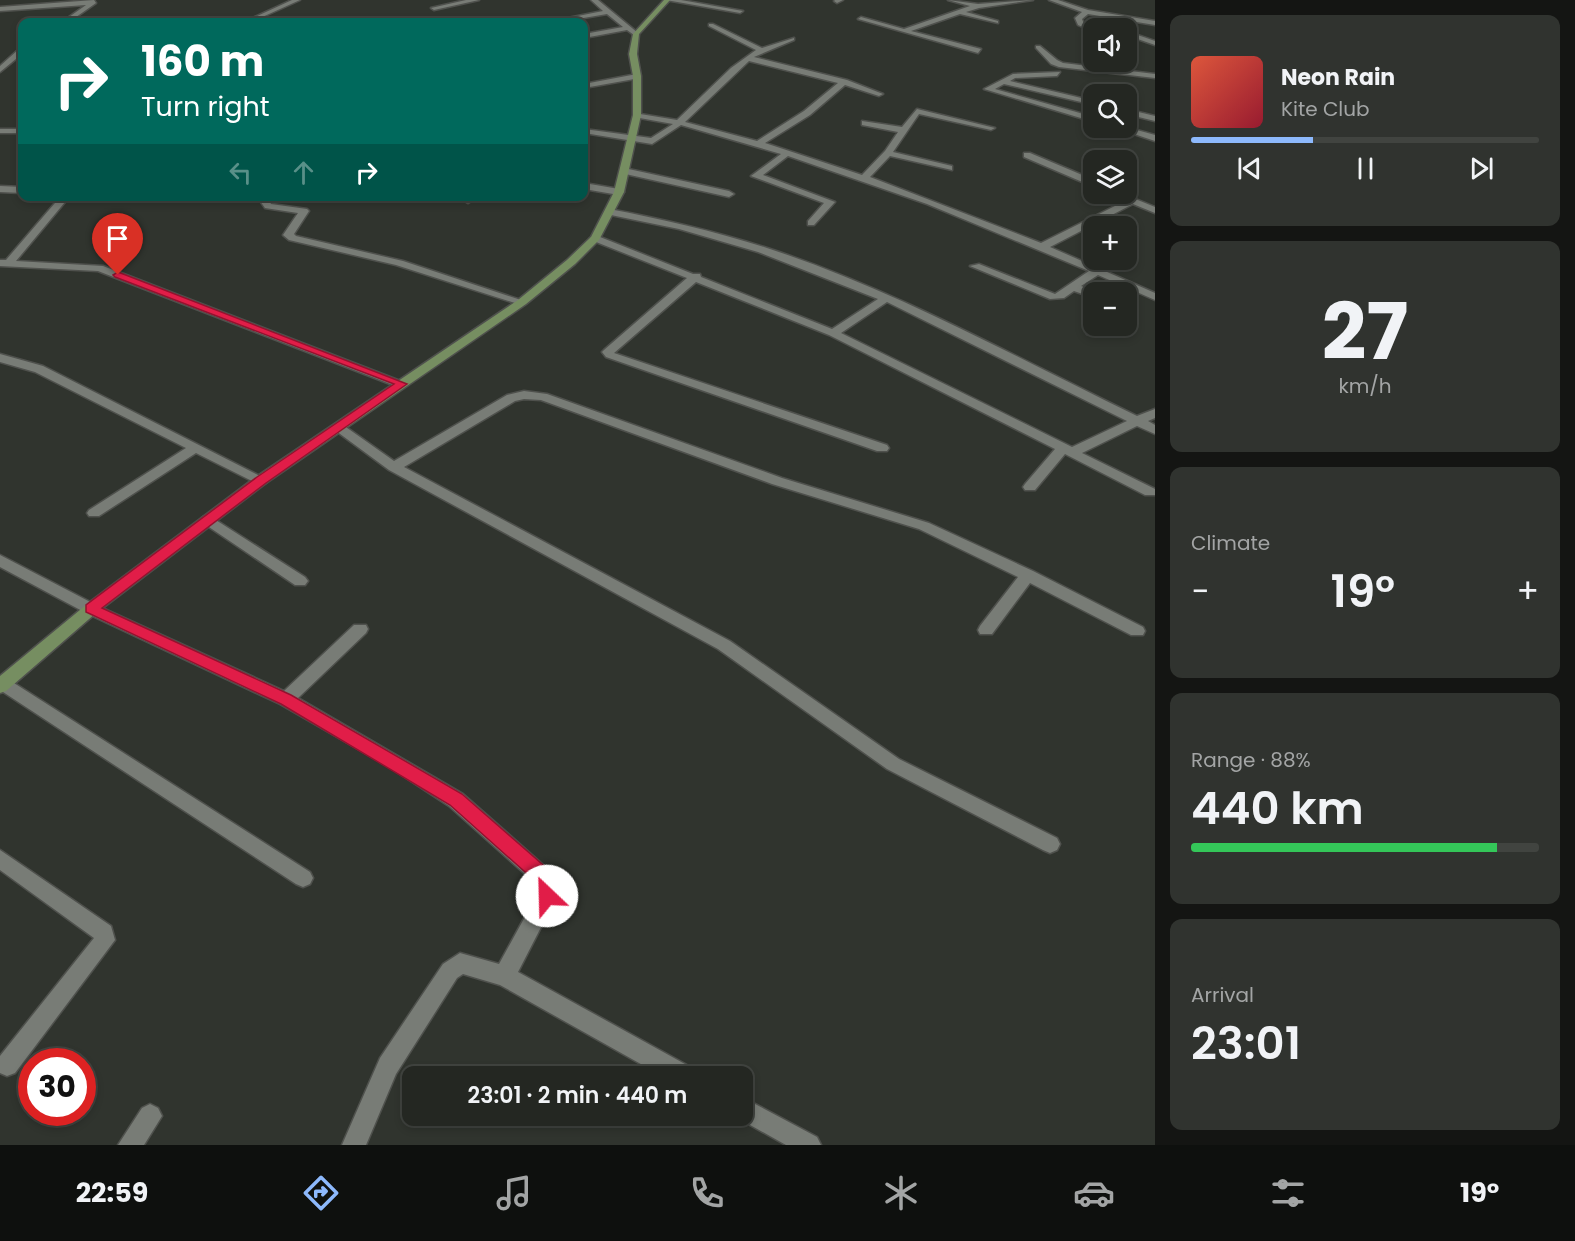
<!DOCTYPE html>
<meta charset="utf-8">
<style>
body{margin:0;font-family:Poppins,sans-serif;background:#30332f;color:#f1f3f6;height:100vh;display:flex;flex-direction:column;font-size:22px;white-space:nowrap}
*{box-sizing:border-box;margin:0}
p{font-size:20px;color:#a3a5a5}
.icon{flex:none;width:33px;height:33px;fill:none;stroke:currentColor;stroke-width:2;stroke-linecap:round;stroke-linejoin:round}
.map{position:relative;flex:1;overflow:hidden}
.details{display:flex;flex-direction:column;gap:15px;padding:15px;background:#141513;width:420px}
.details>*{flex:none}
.hud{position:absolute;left:18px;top:18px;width:570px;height:183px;border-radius:12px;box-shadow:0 3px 9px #0003,0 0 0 2px #414440;background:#00695c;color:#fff;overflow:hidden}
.tools{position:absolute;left:1083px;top:18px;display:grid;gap:12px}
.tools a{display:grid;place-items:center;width:54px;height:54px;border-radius:12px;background:#242722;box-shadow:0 3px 9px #0003,0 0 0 2px #414440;font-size:30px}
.speed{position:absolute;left:18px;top:1048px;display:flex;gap:12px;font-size:30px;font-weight:700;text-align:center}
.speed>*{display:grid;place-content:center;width:78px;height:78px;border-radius:50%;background:#242722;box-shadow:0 3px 9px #0003,0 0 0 2px #414440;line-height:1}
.speed .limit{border:9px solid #d22;background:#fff;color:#111}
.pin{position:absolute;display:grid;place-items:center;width:51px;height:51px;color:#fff;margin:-62px -26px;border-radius:50% 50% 50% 0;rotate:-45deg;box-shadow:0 0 6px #0007}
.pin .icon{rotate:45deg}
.me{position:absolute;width:66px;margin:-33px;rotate:336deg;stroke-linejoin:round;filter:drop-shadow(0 0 4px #0008)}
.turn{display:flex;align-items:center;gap:21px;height:126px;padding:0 24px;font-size:27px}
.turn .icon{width:78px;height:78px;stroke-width:2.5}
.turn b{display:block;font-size:42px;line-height:51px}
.lanes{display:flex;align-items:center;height:57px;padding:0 24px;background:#0003;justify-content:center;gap:30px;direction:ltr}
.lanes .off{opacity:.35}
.big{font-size:45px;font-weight:600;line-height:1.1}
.details .tile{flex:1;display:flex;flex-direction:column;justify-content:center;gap:9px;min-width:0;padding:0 21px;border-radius:12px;background:#30332f}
.details .dial{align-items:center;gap:0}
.dial b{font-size:78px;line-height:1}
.song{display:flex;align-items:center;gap:18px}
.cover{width:72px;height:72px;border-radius:9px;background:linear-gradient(135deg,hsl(10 70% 55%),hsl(350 70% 35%))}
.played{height:6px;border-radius:3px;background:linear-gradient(90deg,#8db9fc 35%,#414440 35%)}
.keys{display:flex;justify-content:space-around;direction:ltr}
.heat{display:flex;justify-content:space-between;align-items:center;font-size:33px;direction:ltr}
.charge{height:9px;border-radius:4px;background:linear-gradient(90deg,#34c759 88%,#414440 0)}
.trip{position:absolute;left:402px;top:1066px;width:351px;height:60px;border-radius:12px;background:#242722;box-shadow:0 3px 9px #0003,0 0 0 2px #414440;font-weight:600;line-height:60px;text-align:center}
.menu{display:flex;height:96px;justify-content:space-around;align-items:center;background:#0e100e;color:#a3a5a5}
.menu .icon{width:42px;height:42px}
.menu .on{color:#8db9fc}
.menu b{font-size:27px;color:#f1f3f6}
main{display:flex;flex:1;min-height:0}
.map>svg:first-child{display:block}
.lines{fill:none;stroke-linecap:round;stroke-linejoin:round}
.street-casing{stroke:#4f514d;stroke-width:3}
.secondary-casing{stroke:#4f514d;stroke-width:3}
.street{fill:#787c76;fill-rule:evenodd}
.secondary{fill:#768e61;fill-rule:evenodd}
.route{fill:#e11d48;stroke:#92132f;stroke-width:1.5}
</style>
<main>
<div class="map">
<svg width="1155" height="1145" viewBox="0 0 1155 1145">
<rect width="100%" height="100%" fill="#30342e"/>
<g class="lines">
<g class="street-casing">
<path id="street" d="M 94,0 L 96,3 L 69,22 L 62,22 L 86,5 L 0,11 L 0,7 Z
M 292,0 L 300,0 L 251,22 L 244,22 Z
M 466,0 L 479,0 L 434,10 L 431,8 Z
M 591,0 L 598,0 L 638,33 L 638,35 L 634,35 L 627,30 L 584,38 L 584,34 L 623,27 L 607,14 L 560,22 L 548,22 L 603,11 Z
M 666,0 L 681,0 L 743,11 L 740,13 Z
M 843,0 L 837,3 L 834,1 L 835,0 Z
M 948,0 L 978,4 L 1033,0 L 979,8 L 966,12 L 998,21 L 998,23 L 960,14 L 911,31 L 981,49 L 978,53 L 858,19 L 861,17 L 904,29 L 970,6 Z
M 1049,0 L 1058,0 L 1088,10 L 1155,21 L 1155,25 L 1088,14 L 1082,19 L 1084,24 L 1096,28 L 1094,28 L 1094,32 L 1078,25 L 1075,18 L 1082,12 Z
M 709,24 L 713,24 L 762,48 L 794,38 L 794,40 L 754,57 L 847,80 L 883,94 L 879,96 L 845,85 L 810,115 L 765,143 L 862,175 L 885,151 L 898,132 L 862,125 L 862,121 L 902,127 L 917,109 L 995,128 L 991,130 L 919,114 L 893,152 L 952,166 L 952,170 L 890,156 L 870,177 L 1041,243 L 1125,201 L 1112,194 L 1123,194 L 1155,207 L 1155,213 L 1133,204 L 1050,247 L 1155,293 L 1155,300 L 1098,275 L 1081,286 L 1097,292 L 1094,292 L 1094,298 L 1074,291 L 1064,298 L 1050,299 L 970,266 L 979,264 L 1055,294 L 1089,271 L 927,204 L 788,156 L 763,175 L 835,202 L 814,225 L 808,225 L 808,221 L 824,203 L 751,176 L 781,154 L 681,125 L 652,144 L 584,133 L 584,129 L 651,138 L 673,124 L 634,117 L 634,113 L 677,120 L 731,68 L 756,50 L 709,26 ZM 749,61 L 838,83 L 804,111 L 757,141 L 685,122 Z
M 1126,31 L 1155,41 L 1155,45 L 1126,35 Z
M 1036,46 L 1040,46 L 1057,60 L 1063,63 L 1155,74 L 1155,78 L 1059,67 L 1051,64 L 1036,48 Z
M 19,49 L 22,49 L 22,54 L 0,72 L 0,66 Z
M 1060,72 L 1057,76 L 1015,78 L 1010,81 L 1094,101 L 1094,105 L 1004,84 L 995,89 L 1094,117 L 1094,122 L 984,89 L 1013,74 Z
M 637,74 L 640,78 L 584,88 L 584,84 Z
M 1126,109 L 1155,116 L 1155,121 L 1126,114 Z
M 1126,127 L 1155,135 L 1155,141 L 1116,128 Z
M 0,129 L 22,129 L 22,133 L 0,133 Z
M 1024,153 L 1030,153 L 1094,180 L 1094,187 L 1024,157 Z
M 624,168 L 729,191 L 734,194 L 729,197 L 621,173 L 620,171 Z
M 584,183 L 619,189 L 624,192 L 619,195 L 584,189 Z
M 0,186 L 22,187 L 22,193 L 0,192 Z
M 61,196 L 70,196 L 16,261 L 103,266 L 408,384 L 402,388 L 398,387 L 98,271 L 0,266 L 0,260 L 6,260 Z
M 265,196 L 275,196 L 270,202 L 271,204 L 307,209 L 309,211 L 294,234 L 296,236 L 403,261 L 527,302 L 518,304 L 396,265 L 289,240 L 283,235 L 298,213 L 265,208 L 260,201 Z
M 467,196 L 479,196 L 468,203 L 463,200 Z
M 609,209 C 662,219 713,231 764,247 C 894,289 1015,357 1137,416 L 1155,409 L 1155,418 L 1148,421 L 1155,425 L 1155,434 L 1137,426 L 1082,453 L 1155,489 L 1155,495 L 1145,495 L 1065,454 L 1035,490 L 1025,490 L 1023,487 L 1025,484 L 1055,449 L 829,335 L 696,282 L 614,353 L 887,445 L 889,448 L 887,451 L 877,451 L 606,357 L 602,352 L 604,350 L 687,278 L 591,240 L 590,238 L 595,235 L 693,274 L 700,274 L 701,277 L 832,329 L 878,299 L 758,252 L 679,229 L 606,214 L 606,210 ZM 887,302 L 1127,421 L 1072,447 L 841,333 Z
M 1094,325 L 1105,326 L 1106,326 L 1095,334 L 1087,334 L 1087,330 Z
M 0,354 L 43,366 L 268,480 L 266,483 L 256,483 L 196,453 L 99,516 L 89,516 L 87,513 L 89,510 L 186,448 L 35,372 L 0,362 Z
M 524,391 L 547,394 L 782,478 L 929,523 L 1033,571 L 1143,627 L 1145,631 L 1143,635 L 1131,635 L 1030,583 L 992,634 L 980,634 L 978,630 L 980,626 L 1018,577 L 919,529 L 772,484 L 541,400 L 524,399 L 515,401 L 404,467 L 730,641 L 899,759 L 1057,838 L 1060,844 L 1057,850 L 1050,853 L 1043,850 L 887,769 L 718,649 L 389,470 L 332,428 L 338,424 L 343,425 L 394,461 L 507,395 Z
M 208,515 L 305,577 L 308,581 L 305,585 L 295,585 L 203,523 L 201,520 L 203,517 Z
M 0,555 L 96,605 L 284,691 L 354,625 L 366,625 L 368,629 L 366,633 L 298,698 L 463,794 L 550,871 L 557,896 L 518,972 L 694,1069 L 697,1077 L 664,1077 L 500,985 L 463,974 L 457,978 L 396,1074 L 366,1145 L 342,1145 L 380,1058 L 443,964 L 460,953 L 499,964 L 537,895 L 534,882 L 449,806 L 391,768 L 280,704 L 86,613 L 0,567 Z
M 3,676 L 310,872 L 313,878 L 310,884 L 303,887 L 296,884 L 0,690 L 0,677 Z
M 0,850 L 111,926 L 115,940 L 15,1073 L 7,1076 L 0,1073 L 0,1056 L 94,938 L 0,870 Z
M 742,1097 L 817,1137 L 821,1145 L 786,1145 L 734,1116 L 742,1116 Z
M 150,1104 L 158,1108 L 162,1116 L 144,1145 L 118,1145 L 142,1108 Z"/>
</g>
<g class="secondary-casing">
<path id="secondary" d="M 664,0 L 670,0 L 639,34 L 637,54 L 641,76 L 641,115 L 624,192 L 599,240 L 575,264 L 526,304 L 266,483 L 96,613 L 6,691 L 0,693 L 0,676 L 86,605 L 256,477 L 518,300 L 567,260 L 591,237 L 614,192 L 633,115 L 633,76 L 629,54 L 633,34 Z"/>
</g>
<use href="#street" class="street"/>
<use href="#secondary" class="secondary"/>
</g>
<path class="route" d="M 118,272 L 407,384 L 266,483 L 102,608 L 291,695 L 462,794 L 550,871 L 556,896 L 553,902 L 547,904 L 540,902 L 535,881 L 450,805 L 281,704 L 86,612 L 86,605 L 257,477 L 394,384 L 115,277 L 113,275 Z"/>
</svg>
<div class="tools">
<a><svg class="icon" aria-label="sound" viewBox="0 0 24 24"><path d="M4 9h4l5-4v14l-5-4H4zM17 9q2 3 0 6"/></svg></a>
<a><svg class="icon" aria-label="search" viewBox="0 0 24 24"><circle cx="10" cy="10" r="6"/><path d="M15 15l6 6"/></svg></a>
<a><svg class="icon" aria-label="layers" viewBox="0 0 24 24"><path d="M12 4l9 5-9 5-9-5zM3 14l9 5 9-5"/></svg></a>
<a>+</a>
<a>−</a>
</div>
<div class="speed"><div class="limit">30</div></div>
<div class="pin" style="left:118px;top:275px;background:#d93025"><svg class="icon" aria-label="arrive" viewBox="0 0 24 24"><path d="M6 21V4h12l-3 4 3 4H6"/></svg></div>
<svg class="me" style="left:547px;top:896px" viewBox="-20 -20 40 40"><circle r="19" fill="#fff"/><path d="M0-13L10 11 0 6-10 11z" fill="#e11d48"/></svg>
<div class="trip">23:01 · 2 min · 440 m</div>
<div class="hud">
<div class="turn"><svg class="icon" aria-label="right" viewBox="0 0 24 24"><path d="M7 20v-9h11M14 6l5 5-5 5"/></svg><div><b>160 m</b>Turn right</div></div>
<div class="lanes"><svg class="icon off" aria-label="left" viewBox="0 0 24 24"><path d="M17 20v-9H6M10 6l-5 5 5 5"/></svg><svg class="icon off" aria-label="ahead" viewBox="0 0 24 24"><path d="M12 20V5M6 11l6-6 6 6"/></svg><svg class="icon" aria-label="right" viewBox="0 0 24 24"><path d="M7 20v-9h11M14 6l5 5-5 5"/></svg></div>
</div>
</div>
<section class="details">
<div class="tile">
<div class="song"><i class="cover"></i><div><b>Neon Rain</b><p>Kite Club</p></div></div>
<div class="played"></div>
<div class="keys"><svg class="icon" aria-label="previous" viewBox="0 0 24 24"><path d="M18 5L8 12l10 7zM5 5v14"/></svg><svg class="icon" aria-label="pause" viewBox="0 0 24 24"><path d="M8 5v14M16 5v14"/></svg><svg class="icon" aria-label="next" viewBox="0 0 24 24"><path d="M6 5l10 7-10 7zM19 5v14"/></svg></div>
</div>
<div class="tile dial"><b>27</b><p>km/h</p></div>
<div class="tile"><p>Climate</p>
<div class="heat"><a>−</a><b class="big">19°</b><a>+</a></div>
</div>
<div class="tile"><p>Range · 88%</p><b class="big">440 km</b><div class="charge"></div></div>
<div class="tile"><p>Arrival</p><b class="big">23:01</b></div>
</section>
</main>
<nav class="menu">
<b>22:59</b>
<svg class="icon on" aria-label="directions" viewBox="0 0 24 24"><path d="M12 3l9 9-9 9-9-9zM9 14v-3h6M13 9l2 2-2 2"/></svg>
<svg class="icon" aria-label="music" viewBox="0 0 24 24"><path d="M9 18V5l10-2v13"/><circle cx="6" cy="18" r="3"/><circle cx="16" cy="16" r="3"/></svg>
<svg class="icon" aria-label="phone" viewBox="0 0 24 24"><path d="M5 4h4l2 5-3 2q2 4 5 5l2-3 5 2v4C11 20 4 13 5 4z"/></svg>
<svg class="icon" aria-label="climate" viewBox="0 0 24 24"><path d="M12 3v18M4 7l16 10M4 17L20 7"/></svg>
<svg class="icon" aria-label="car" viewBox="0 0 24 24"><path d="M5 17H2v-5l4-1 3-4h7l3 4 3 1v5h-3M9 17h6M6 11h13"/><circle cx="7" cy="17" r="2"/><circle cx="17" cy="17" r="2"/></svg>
<svg class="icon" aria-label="filters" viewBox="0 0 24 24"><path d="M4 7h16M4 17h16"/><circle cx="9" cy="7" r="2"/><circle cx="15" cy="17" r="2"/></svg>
<b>19°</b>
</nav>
